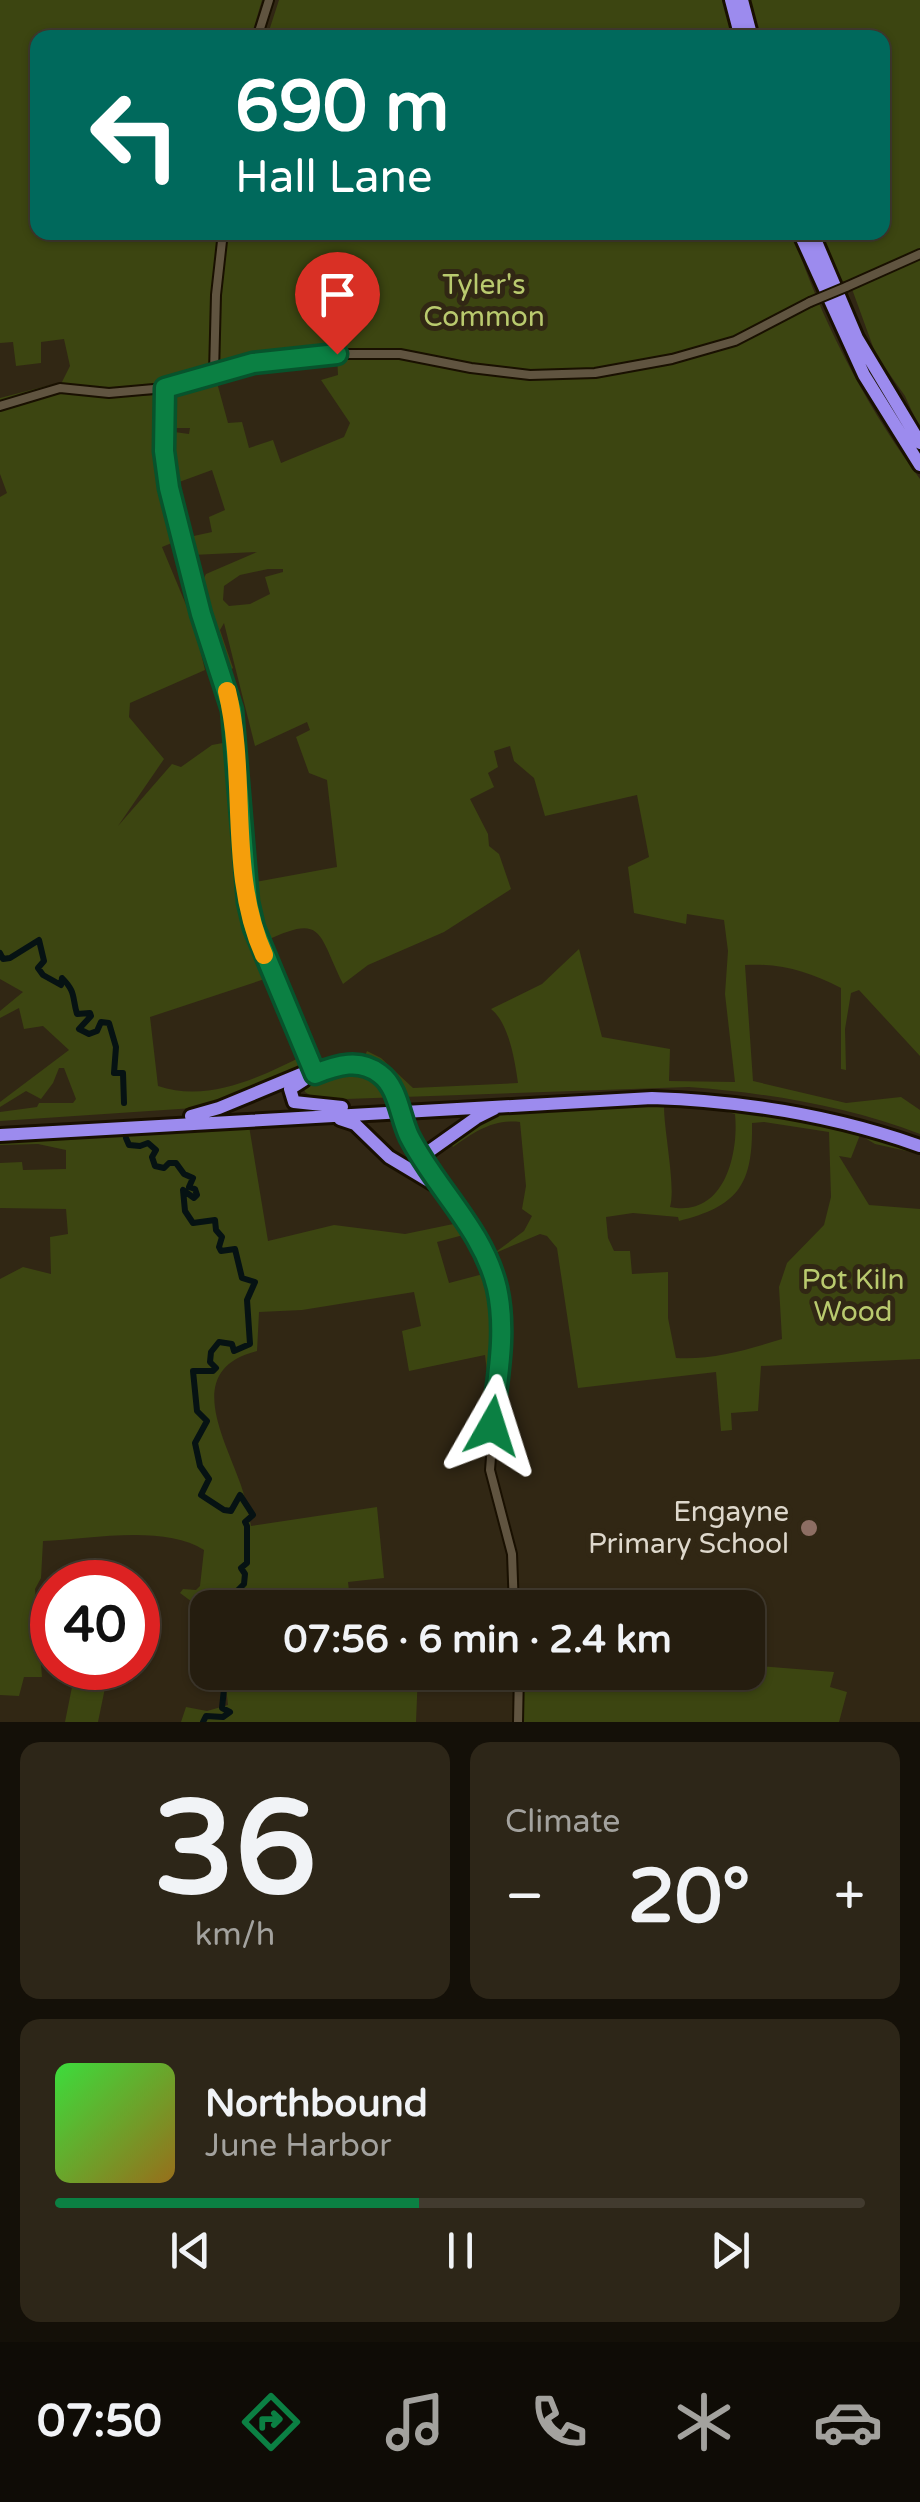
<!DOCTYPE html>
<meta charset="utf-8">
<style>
body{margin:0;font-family:"Varela Round",sans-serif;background:#2d2618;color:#f1f3f6;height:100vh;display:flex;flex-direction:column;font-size:38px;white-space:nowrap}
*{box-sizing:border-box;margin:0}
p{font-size:32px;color:#a3a29e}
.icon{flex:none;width:55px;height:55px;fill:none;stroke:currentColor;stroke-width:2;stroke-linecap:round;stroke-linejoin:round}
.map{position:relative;height:1722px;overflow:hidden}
.panel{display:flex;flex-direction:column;gap:20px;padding:20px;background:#141008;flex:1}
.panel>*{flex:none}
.guide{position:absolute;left:30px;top:30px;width:860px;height:210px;border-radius:20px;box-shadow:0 2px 8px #0004,0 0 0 2px #423b2f;background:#00695c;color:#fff;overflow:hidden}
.speed{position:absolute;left:30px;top:1560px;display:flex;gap:20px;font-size:50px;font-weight:700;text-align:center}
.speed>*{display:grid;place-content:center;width:130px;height:130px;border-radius:50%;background:#251d0f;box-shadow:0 2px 8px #0004,0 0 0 2px #423b2f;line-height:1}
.speed .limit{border:15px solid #d22;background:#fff;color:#111}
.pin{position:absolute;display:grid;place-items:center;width:85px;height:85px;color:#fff;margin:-102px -42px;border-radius:50% 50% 50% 0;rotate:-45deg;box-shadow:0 0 10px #0007}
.pin .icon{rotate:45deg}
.me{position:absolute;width:110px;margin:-55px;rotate:6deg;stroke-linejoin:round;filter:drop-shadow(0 0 8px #0008)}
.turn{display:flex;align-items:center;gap:35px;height:210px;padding:0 40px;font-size:45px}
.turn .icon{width:130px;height:130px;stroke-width:2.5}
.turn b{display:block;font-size:70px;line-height:85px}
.big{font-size:75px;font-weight:700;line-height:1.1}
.panel .tile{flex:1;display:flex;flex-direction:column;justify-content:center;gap:15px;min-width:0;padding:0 35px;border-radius:20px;background:#2d2618}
.panel .dial{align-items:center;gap:0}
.dial b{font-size:130px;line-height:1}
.song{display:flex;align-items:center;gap:30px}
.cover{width:120px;height:120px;border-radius:15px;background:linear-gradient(135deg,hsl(120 70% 55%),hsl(40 70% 35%))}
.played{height:10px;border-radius:5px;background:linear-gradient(90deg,#0b8043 45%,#423b2f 45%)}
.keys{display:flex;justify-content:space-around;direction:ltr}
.heat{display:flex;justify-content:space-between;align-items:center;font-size:55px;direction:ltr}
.panel .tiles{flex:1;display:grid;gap:20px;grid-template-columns:1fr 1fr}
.tile:last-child{grid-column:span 2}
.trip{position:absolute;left:190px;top:1590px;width:575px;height:100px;border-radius:20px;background:#251d0f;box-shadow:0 2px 8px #0004,0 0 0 2px #423b2f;font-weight:700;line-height:100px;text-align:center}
.tab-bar{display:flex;height:160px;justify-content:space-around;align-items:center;background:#0f0c06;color:#a3a29e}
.tab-bar .icon{width:70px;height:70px}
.tab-bar .selected{color:#0b8043}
.tab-bar b{font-size:45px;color:#f1f3f6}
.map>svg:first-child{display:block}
.green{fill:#3c4511;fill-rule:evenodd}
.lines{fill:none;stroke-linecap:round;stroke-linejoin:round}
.river{stroke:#061213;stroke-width:6}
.minor-casing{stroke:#191001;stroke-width:12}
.highway-casing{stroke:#191001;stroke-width:18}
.minor{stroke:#605440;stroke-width:8}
.highway{stroke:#9c8bee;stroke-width:12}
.minor-bridge-casing{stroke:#191001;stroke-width:12;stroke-linecap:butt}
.minor-bridge{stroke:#605440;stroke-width:8}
.route-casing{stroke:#07532c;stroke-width:25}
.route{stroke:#0b8043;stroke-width:18}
.slow{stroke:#f59e0b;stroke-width:18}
.education-dot{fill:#8d6e63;stroke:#312714;stroke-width:4}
.labels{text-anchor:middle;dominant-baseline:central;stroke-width:10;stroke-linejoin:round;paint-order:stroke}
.park-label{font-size:28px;fill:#b9ca6e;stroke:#312714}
.poi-label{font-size:28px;fill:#ded8cc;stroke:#312714;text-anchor:end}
</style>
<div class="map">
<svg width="920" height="1722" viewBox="0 0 920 1722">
<rect width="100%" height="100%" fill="#312714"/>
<path class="green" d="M 0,0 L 262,0 L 251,37 L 38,38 L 38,232 L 793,233 C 819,317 867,408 920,479 L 920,1056 L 859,990 L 851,993 L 845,1029 L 846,1070 L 841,1069 L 841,988 C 809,972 782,963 745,965 L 753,1081 L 846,1103 L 901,1097 L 920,1110 L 920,1134 C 847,1106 767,1093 689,1087 L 317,1100 L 305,1092 L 304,1087 C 334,1071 354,1068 384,1086 L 393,1083 L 381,1068 L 364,1058 L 367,1051 L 381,1058 L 413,1088 L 518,1083 C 515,1061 509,1023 491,1009 L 542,984 L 579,949 L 602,1037 L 670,1049 L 669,1081 L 735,1082 L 725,994 L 728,951 L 724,920 L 687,914 L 686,924 L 634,913 L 628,867 L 649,857 L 637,795 L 545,816 L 534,778 L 514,761 L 510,746 L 494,751 L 498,767 L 488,773 L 494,787 L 470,799 L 488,834 L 489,846 L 499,854 L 511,889 L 444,932 L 368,965 L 343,984 C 317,931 324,913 263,942 L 253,914 L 250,883 L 337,867 L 327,780 L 309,773 L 296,737 L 310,730 L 307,722 L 255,746 L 224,623 L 220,630 L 233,668 L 229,671 L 207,608 L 202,582 L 206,574 L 257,552 L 192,555 L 189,537 L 212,532 L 209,517 L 225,510 L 212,470 L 171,485 L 167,431 L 189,434 L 190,428 L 168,428 L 170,391 L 216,379 L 228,423 L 242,422 L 249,448 L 273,440 L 281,463 L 344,437 L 350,423 L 321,380 L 338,375 L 337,355 L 278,359 L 214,373 L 213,367 L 159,385 L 91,388 L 89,397 L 160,395 L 163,399 L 162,451 L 179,540 L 162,547 L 194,624 L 205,670 L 130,703 L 129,717 L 164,759 L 118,826 L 172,764 L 181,767 L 212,745 L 228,742 C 233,764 229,788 231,811 C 236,869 246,925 271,977 L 150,1017 L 158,1086 C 209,1103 260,1077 305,1055 L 303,1065 L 209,1107 L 0,1121 L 0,1112 L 37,1107 L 39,1103 L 73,1103 L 76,1099 L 64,1068 L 59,1068 L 53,1083 L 41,1099 L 26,1091 L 0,1107 L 0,1102 L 69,1050 L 43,1026 L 24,1029 L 19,1008 L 0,1018 L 0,1011 L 23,992 L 0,979 L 0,497 L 7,493 L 0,474 L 0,398 L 62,382 L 70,366 L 64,339 L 41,342 L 41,363 L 16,366 L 13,342 L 0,343 ZM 268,569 L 283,569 L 283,572 L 265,577 L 270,594 L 250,604 L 229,606 L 223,600 L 224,586 L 240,575 Z
M 279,0 L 723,0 L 733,37 L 267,37 Z
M 748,0 L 920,0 L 920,252 L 841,283 L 821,233 L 882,232 L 882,38 L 758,37 Z
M 920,254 L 920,429 L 905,396 L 876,355 L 852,289 L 854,283 Z
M 677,1103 L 790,1115 L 920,1148 L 920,1154 L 875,1144 L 860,1135 L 851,1158 L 839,1156 L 869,1205 L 920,1209 L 920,1359 L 761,1366 L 758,1411 L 731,1413 L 732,1430 L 721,1431 L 716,1372 L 578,1388 L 557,1248 L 547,1236 L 540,1234 L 493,1254 L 524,1231 L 532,1216 L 522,1209 L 526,1186 L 520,1122 C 492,1119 475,1132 453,1147 L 448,1140 L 496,1111 ZM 664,1106 L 716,1109 L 735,1114 C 739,1155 724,1218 670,1207 C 676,1187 664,1132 664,1106 ZM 764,1122 L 829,1132 L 831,1197 L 824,1225 L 787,1263 L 779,1287 L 782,1339 C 746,1350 713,1360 676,1358 L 668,1318 L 668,1272 L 632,1274 L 630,1251 L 614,1251 L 608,1238 L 606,1217 L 633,1213 L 678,1217 L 679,1221 C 739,1206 753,1184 752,1123 Z
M 249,1126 L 268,1241 L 334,1225 L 405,1234 L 463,1222 L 471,1233 L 437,1242 L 449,1283 L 487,1273 C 504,1315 495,1363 491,1407 L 485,1355 L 409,1371 L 402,1331 L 421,1326 L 414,1292 L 302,1310 L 259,1312 L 257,1351 C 185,1369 222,1433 239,1480 C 245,1495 248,1511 251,1526 L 377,1507 L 384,1578 L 348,1582 L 351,1607 L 208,1608 L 207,1613 L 180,1593 L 183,1589 L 196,1590 L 200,1586 L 204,1550 C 165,1524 88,1539 43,1541 L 41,1578 L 35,1589 L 42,1677 L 24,1677 L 19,1696 L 0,1695 L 0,1279 L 23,1267 L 51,1274 L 50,1237 L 68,1234 L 66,1209 L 0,1208 L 0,1163 L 22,1162 L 23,1170 L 66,1169 L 66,1150 L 38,1144 L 0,1145 L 0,1139 Z
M 207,1627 L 208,1672 L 418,1673 L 416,1722 L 181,1722 L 186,1707 L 207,1711 L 228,1705 L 226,1687 C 197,1677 191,1652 207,1627 Z
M 748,1665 L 834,1672 L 830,1687 L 847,1692 L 839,1722 L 523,1722 L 523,1673 L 748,1672 Z
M 73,1682 L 105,1688 L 98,1722 L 65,1722 Z"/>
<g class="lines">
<path class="river" d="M 0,953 L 3,959 L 10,958 L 39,940 L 44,961 L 38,968 L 43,975 L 61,985 L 62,978 C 76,992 72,997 77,1014 L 90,1013 L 91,1016 L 79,1029 L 89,1034 L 97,1031 L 101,1022 L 109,1023 L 116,1047 L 114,1073 L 123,1073 L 124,1103
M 126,1138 L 129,1145 L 140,1146 L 148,1143 L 156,1150 L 152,1157 L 155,1166 L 164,1168 L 169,1163 L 176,1163 L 184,1174 L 193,1178 L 189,1187 L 195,1189 L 197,1195 L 194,1198 L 183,1190 L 185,1211 L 193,1223 L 215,1220 L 216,1230 L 222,1237 L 219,1247 L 221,1251 L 235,1249 L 242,1278 L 255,1282 L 247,1300 L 250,1344 L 234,1351 L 232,1344 L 219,1342 L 211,1352 L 210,1362 L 216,1368 L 213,1371 L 193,1371 L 197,1411 L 207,1421 L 195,1443 L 200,1466 L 209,1479 L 201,1495 L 224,1510 L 231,1511 L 240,1495 L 253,1515 L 245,1522 L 247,1526 L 247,1563 L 241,1568 L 245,1574 L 244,1584 L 227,1601 L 232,1608
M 203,1722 L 206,1716 L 223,1717 L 230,1712 L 222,1708 L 225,1679 L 210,1683 L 204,1677 L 201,1657 L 208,1653"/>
<g class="minor-casing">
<path id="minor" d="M 257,38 L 269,0
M 846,287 L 920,254
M 214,373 L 216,295 L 223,232
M 165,388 L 164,451 L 169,488 L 201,614 L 232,710 L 241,832 L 251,920 L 315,1075 L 348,1064 L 380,1074
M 0,406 L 60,388 L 109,393 L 165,388 L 253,363 L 325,354 L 400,354 L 471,368 L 530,375 L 595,373 L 672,359 L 735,341 L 810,302
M 404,1126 L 421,1157 L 475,1234 L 497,1287 L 501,1328 L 490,1470 L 512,1554 L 514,1608
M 518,1722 L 519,1672"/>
</g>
<g class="highway-casing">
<path id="highway" d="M 731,0 L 741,38
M 742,0 L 752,38
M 799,232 L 864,375 L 920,465
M 812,232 L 857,338 L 920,443
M 304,1080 L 290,1089 L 294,1102 L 342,1107
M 191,1116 L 219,1108 L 313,1069
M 340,1119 L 355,1124 L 389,1157 L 444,1190
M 0,1135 L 652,1098 C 744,1101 833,1115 920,1146
M 421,1157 L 476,1118 L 494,1109"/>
</g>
<use href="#minor" class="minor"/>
<use href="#highway" class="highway"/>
<g class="minor-bridge-casing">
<path id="minor-bridge" d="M 810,302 L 846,287
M 391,1089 L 404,1126"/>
</g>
<use href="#minor-bridge" class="minor-bridge"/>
</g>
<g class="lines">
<g class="route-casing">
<path id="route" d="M 337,354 L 253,363 L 165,388 L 164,451 L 169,488 L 201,614 L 232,710 L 248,902 L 254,928 L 315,1074 C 337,1065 360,1058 380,1074 C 398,1087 400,1117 409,1136 C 436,1189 483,1229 497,1288 C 507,1333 497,1380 492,1426"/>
</g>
<use href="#route" class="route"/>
<path class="slow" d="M 227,691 C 248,777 227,873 264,955"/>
</g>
<circle class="education-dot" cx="809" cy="1528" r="10"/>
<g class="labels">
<g class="park-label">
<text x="484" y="285">Tyler's<tspan x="484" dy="32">Common</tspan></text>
<text x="853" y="1280">Pot Kiln<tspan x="853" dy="32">Wood</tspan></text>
</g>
<g class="poi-label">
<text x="789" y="1512">Engayne<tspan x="789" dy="32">Primary School</tspan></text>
</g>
</g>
</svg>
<div class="speed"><div class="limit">40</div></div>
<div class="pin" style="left:337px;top:354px;background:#d93025"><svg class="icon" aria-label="arrive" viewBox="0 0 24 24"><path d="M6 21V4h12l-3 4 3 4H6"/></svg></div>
<svg class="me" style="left:492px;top:1426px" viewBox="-20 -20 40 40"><path d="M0-17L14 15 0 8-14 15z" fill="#0b8043" stroke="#fff" stroke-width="4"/></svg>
<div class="trip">07:56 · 6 min · 2.4 km</div>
<div class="guide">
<div class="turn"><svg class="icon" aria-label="left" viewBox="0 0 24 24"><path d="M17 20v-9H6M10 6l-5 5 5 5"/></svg><div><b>690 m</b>Hall Lane</div></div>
</div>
</div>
<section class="panel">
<div class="tiles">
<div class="tile dial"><b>36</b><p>km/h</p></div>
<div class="tile"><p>Climate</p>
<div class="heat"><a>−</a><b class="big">20°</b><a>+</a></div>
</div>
<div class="tile">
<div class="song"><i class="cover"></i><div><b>Northbound</b><p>June Harbor</p></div></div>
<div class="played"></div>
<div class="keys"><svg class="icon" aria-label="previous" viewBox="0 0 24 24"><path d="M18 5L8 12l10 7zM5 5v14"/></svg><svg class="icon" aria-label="pause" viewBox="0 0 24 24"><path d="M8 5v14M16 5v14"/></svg><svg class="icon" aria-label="next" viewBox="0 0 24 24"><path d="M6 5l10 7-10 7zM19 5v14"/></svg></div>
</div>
</div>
</section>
<nav class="tab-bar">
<b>07:50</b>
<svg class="icon selected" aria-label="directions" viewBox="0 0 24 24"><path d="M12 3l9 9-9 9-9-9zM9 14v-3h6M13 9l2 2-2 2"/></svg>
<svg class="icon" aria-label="music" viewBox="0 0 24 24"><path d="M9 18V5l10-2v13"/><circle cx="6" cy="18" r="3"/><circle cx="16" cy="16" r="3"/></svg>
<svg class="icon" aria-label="phone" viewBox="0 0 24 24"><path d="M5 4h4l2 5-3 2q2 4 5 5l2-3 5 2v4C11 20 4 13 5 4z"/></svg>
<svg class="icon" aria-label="climate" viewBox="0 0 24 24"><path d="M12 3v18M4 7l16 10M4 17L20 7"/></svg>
<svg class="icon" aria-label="car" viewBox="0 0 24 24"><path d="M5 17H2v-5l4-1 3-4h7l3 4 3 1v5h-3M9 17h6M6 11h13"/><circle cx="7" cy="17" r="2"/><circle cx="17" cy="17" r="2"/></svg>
</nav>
